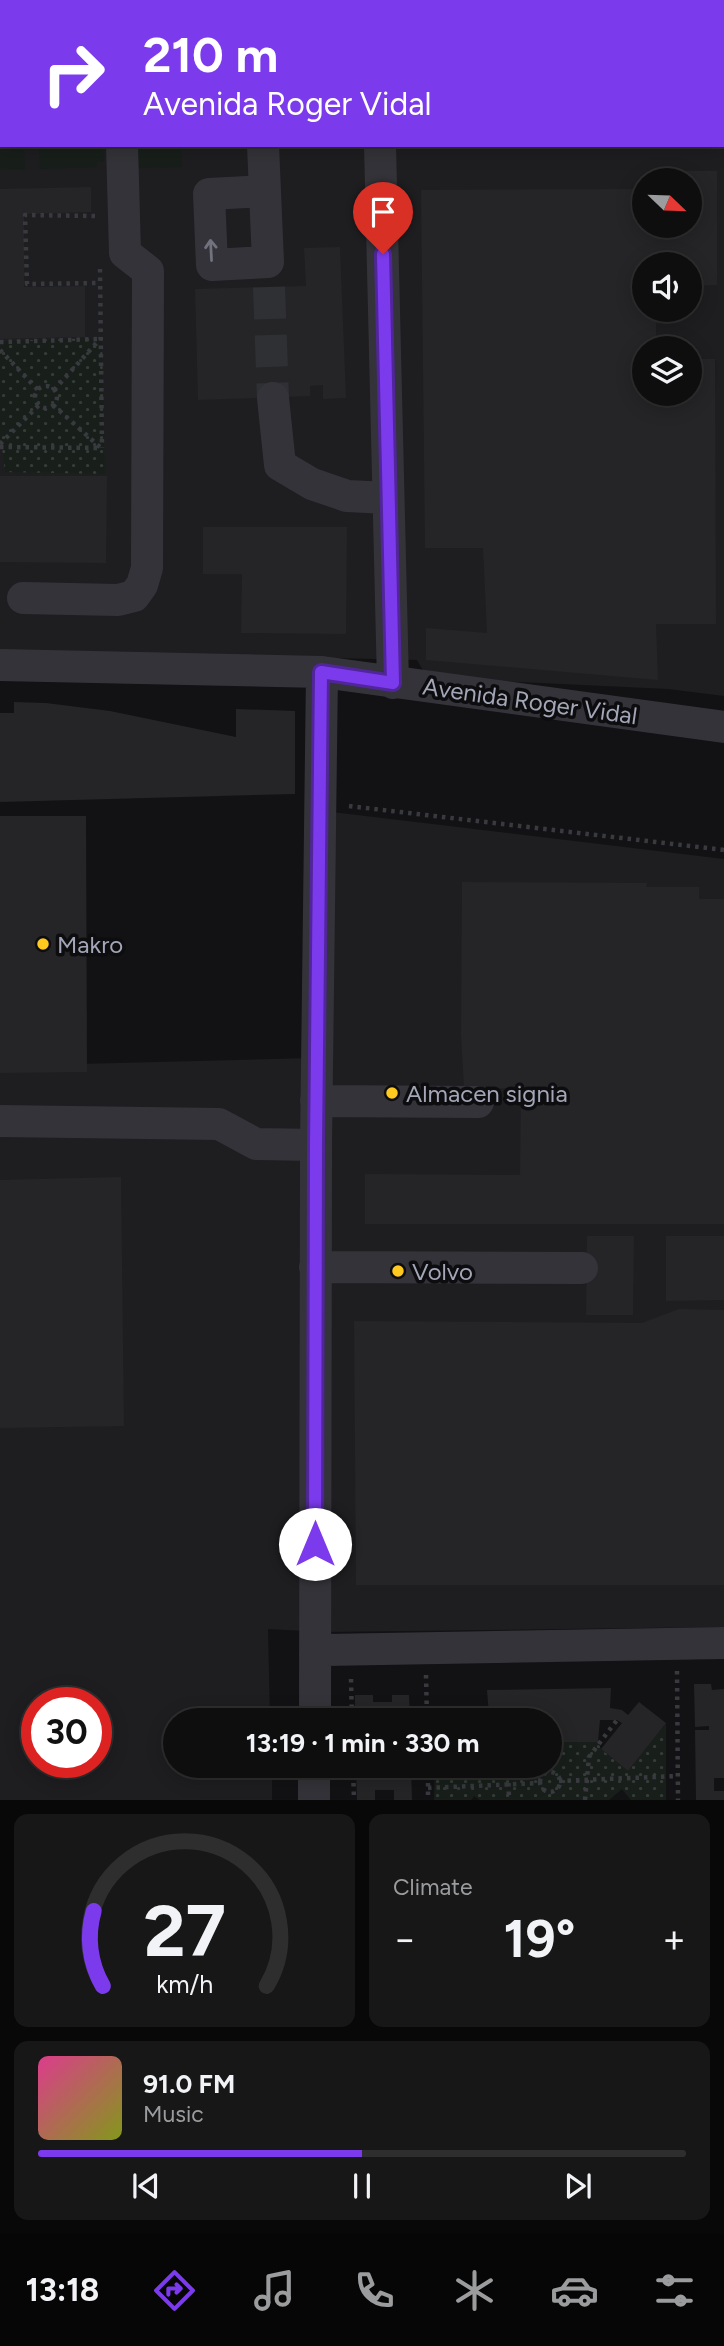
<!DOCTYPE html>
<meta charset="utf-8">
<style>
body{margin:0;font-family:Figtree,sans-serif;background:#171718;color:#f1f3f6;height:100vh;display:flex;flex-direction:column;font-size:26px;white-space:nowrap}
*{box-sizing:border-box;margin:0}
p{font-size:23px;color:#9b9c9e}
.icon{flex:none;width:38px;height:38px;fill:none;stroke:currentColor;stroke-width:2;stroke-linecap:round;stroke-linejoin:round}
.map{position:relative;height:1800px;overflow:hidden}
.sheet{display:flex;flex-direction:column;gap:14px;padding:14px;background:#080808;flex:1}
.sheet>*{flex:none}
.banner{position:absolute;left:0px;top:0px;width:724px;height:147px;box-shadow:0 4px 18px #0003,0 0 0 2px #2e2e2f;background:#7c3aed;color:#fff;overflow:hidden}
.needle{width:46px;rotate:113deg}
.controls{position:absolute;left:632px;top:168px;display:grid;gap:14px}
.controls a{display:grid;place-items:center;width:70px;height:70px;border-radius:50%;background:#0e0e0f;box-shadow:0 4px 18px #0003,0 0 0 2px #2e2e2f;font-size:35px}
.speed{position:absolute;left:21px;top:1687px;display:flex;gap:14px;font-size:35px;font-weight:700;text-align:center}
.speed>*{display:grid;place-content:center;width:91px;height:91px;border-radius:50%;background:#0e0e0f;box-shadow:0 4px 18px #0003,0 0 0 2px #2e2e2f;line-height:1}
.speed .limit{border:10px solid #d22;background:#fff;color:#111}
.pin{position:absolute;display:grid;place-items:center;width:60px;height:60px;color:#fff;margin:-72px -30px;border-radius:50% 50% 50% 0;rotate:-45deg;box-shadow:0 0 7px #0007}
.pin .icon{rotate:45deg}
.me{position:absolute;width:77px;margin:-38px;rotate:0deg;stroke-linejoin:round;filter:drop-shadow(0 0 5px #0008)}
.turn{display:flex;align-items:center;gap:24px;height:147px;padding:0 28px;font-size:32px}
.turn .icon{width:91px;height:91px;stroke-width:2.5}
.turn b{display:block;font-size:49px;line-height:60px}
.big{font-size:52px;font-weight:700;line-height:1.1}
.sheet .card{flex:1;display:flex;flex-direction:column;justify-content:center;gap:10px;min-width:0;padding:0 24px;border-radius:14px;background:#171718}
.sheet .dial{align-items:center;gap:0}
.dial svg{height:182px;overflow:visible;fill:none;stroke:#2e2e2f;stroke-width:7;stroke-linecap:round;text-anchor:middle}
.dial text{fill:#f1f3f6;stroke:none}
.song{display:flex;align-items:center;gap:21px}
.cover{width:84px;height:84px;border-radius:10px;background:linear-gradient(135deg,hsl(330 70% 55%),hsl(70 70% 35%))}
.played{height:7px;border-radius:4px;background:linear-gradient(90deg,#7c3aed 50%,#2e2e2f 50%)}
.keys{display:flex;justify-content:space-around;direction:ltr}
.heat{display:flex;justify-content:space-between;align-items:center;font-size:38px;direction:ltr}
.sheet .tiles{flex:1;display:grid;gap:14px;grid-template-columns:1fr 1fr}
.card:last-child{grid-column:span 2}
.trip{position:absolute;left:163px;top:1708px;width:399px;height:70px;border-radius:35px;background:#0e0e0f;box-shadow:0 4px 18px #0003,0 0 0 2px #2e2e2f;font-weight:700;line-height:70px;text-align:center}
.tabs{display:flex;height:112px;justify-content:space-around;align-items:center;background:#060606;color:#9b9c9e}
.tabs .icon{width:49px;height:49px}
.tabs .active{color:#7c3aed}
.tabs b{font-size:32px;color:#f1f3f6}
.map>svg:first-child{display:block}
.built{fill:#1e1e21;fill-rule:evenodd}
.green{fill:#181f1a}
.park{fill:url(#park-dots)}
.building{fill:#252528}
.lines{fill:none;stroke-linecap:round;stroke-linejoin:round}
.minor-tunnel{stroke:#2f3034;stroke-width:32;stroke-dasharray:32 16;stroke-linecap:butt}
.path{stroke:#393a40;stroke-width:4.5;stroke-dasharray:3.5 5;stroke-linecap:butt}
.minor{stroke:#333339;stroke-width:32}
.major{stroke:#4f5059;stroke-width:38}
.oneway{stroke:#70727e}
.route-casing{stroke:#51269a;stroke-width:18}
.route{stroke:#7c3aed;stroke-width:12}
.poi-dot{fill:#ffc91f;stroke:#0d0d0f;stroke-width:2.5}
.labels{text-anchor:middle;dominant-baseline:central;stroke-width:7;stroke-linejoin:round;paint-order:stroke}
.street-label{font-size:24px;fill:#a2a6b6;stroke:#0d0d0f}
.poi-label{font-size:24px;fill:#a2a6b6;stroke:#0d0d0f;text-anchor:start}
</style>
<div class="map">
<svg width="724" height="1800" viewBox="0 0 724 1800">
<defs>
<pattern id="park-dots" width="8" height="8" patternUnits="userSpaceOnUse" patternTransform="scale(1.75)"><rect width="8" height="8" fill="#181f1a"/><path d="M2 2h.1M6 6h.1" fill="none" stroke="#363d39" stroke-width="1.8" stroke-linecap="round"/></pattern>
</defs>
<rect width="100%" height="100%" fill="#121214"/>
<path class="built" d="M 0,0 L 724,0 L 724,696 L 668,689 L 434,678 L 424,672 L 417,660 L 331,658 L 332,812 L 724,859 L 724,1627 L 324,1632 L 268,1629 L 270,1720 L 175,1720 L 175,1766 L 272,1766 L 272,1800 L 0,1800 L 0,1066 L 310,1058 L 311,660 L 0,651 ZM 2,2 L 723,2 L 723,145 L 2,145 ZM 644,180 L 690,180 L 690,226 L 644,226 ZM 644,264 L 690,264 L 690,310 L 644,310 ZM 644,348 L 690,348 L 690,394 L 644,394 ZM 37,1703 L 96,1703 L 96,1762 L 37,1762 Z"/>
<path class="green" d="M 0,144 L 24,145 L 25,169 L 0,170 Z
M 39,145 L 100,145 L 103,151 L 104,162 L 97,162 L 97,167 L 40,169 Z
M 141,145 L 181,145 L 182,167 L 132,168 L 136,147 Z"/>
<path class="park" d="M 102,338 L 105,474 L 5,472 L 2,449 L 0,448 L 0,341 Z
M 666,1723 L 666,1800 L 631,1800 L 622,1789 L 609,1800 L 480,1800 L 474,1796 L 471,1800 L 434,1800 L 435,1766 L 466,1766 L 476,1775 L 485,1766 L 550,1766 L 550,1742 L 598,1742 L 601,1749 L 628,1771 Z"/>
<path class="building" d="M 655,171 L 717,171 L 717,285 L 690,286 L 690,264 L 644,264 L 644,310 L 656,310 L 656,348 L 644,348 L 644,394 L 690,394 L 690,359 L 715,359 L 716,624 L 656,624 L 658,680 L 426,660 L 426,628 L 487,633 L 483,548 L 425,548 L 421,190 L 644,189 L 644,226 L 690,226 L 690,180 L 655,180 Z
M 91,187 L 91,212 L 24,214 L 24,287 L 85,286 L 85,337 L 0,339 L 0,189 Z
M 340,247 L 346,398 L 323,399 L 323,385 L 310,386 L 310,396 L 198,400 L 195,289 L 306,286 L 304,248 Z
M 0,476 L 107,476 L 106,563 L 0,562 Z
M 203,527 L 347,527 L 346,634 L 241,633 L 242,574 L 203,574 Z
M 14,702 L 46,703 L 110,711 L 236,737 L 236,709 L 295,711 L 295,794 L 0,802 L 0,713 L 14,713 Z
M 0,816 L 86,816 L 87,1072 L 0,1073 Z
M 462,882 L 647,883 L 646,887 L 699,887 L 699,899 L 724,899 L 724,1224 L 365,1224 L 365,1174 L 520,1175 L 521,1088 L 464,1089 L 461,1033 Z
M 121,1177 L 124,1426 L 0,1428 L 0,1180 Z
M 587,1236 L 634,1236 L 633,1315 L 586,1315 Z
M 666,1236 L 724,1236 L 724,1300 L 666,1301 Z
M 679,1309 L 724,1310 L 724,1585 L 356,1585 L 354,1321 L 642,1323 Z
M 694,1684 L 711,1684 L 712,1690 L 724,1689 L 724,1778 L 714,1778 L 714,1791 L 724,1791 L 724,1800 L 696,1800 L 695,1730 L 709,1730 L 709,1726 L 695,1727 Z
M 611,1688 L 610,1708 L 622,1710 L 628,1715 L 639,1702 L 666,1723 L 628,1771 L 601,1749 L 622,1723 L 617,1720 L 600,1720 L 598,1742 L 550,1742 L 550,1720 L 479,1720 L 489,1716 L 487,1690 Z
M 355,1695 L 373,1695 L 373,1702 L 392,1702 L 392,1695 L 409,1695 L 410,1720 L 355,1720 Z
M 356,1766 L 411,1766 L 412,1800 L 394,1800 L 394,1790 L 375,1790 L 375,1800 L 357,1800 Z"/>
<g class="lines">
<path class="minor-tunnel" d="M 269,287 L 273,398"/>
<path class="path" d="M 95,216 L 25,215 L 27,284 L 100,283
M 100,269 L 102,448
M 0,342 L 101,339
M 0,350 L 38,390
M35 397a11 11 0 1 1 22 0a11 11 0 1 1-22 0Z
M 54,390 L 100,339
M 53,405 L 101,448
M 0,444 L 39,405
M 0,447 L 102,448
M 349,806 L 724,850
M 677,1671 L 678,1800
M 426,1675 L 427,1720
M 351,1679 L 352,1720
M 353,1766 L 354,1800
M 428,1766 L 428,1800
M 508,1766 L 509,1800
M540 1782a10 10 0 1 1 20 0a10 10 0 1 1-20 0Z
M 559,1781 L 678,1776
M 428,1788 L 540,1783
M 585,1800 L 589,1757 L 617,1720"/>
<path class="minor" d="M 227,0 L 227,2
M 590,2 L 590,0
M 263,145 L 268,262 L 212,265 L 209,194 L 264,191
M 380,145 L 393,683
M 273,398 L 280,465 L 312,484 L 347,496 L 388,498
M 23,598 L 118,600 L 134,596 L 142,585 L 147,568 L 148,271 L 125,253 L 122,145
M 0,665 L 322,672 L 724,727
M 316,1101 L 478,1102
M 0,1121 L 219,1124 L 256,1144 L 316,1145
M 315,1267 L 582,1268
M 315,1655 L 325,1650 L 724,1643
M 315,1720 L 316,1145 L 322,672
M 314,1800 L 314,1766"/>
<path class="major" d="M 723,78 L 724,78
M 0,85 L 2,85
M 723,124 L 724,124
M 0,128 L 2,128"/>
</g>
<defs><path id="oneway-shaft" d="M-6 0H5M1.5-3L5.5 0L1.5 3" fill="none" stroke-width="1.6" stroke-linecap="round" stroke-linejoin="round" transform="scale(1.75)"/></defs>
<use class="oneway" href="#oneway-shaft" transform="translate(211 250) rotate(-93)"/>
<g class="lines">
<g class="route-casing">
<path id="route" d="M 315,1544 L 316,1145 L 321,672 L 393,683 L 383,254"/>
</g>
<use href="#route" class="route"/>
</g>
<g class="poi-dot">
<circle cx="43" cy="944" r="7"/>
<circle cx="392" cy="1093" r="7"/>
<circle cx="398" cy="1271" r="7"/>
</g>
<g class="labels">
<g class="street-label">
<text transform="translate(530 701) rotate(8)">Avenida Roger Vidal</text>
</g>
<g class="poi-label">
<text x="57" y="944">Makro</text>
<text x="406" y="1093">Almacen signia</text>
<text x="412" y="1271">Volvo</text>
</g>
</g>
</svg>
<div class="controls">
<a><svg class="needle" viewBox="-14 -14 28 28"><path d="M0-13l5 13h-10z" fill="#e53935"/><path d="M0 13l5-13h-10z" fill="#9b9c9e"/></svg></a>
<a><svg class="icon" aria-label="sound" viewBox="0 0 24 24"><path d="M4 9h4l5-4v14l-5-4H4zM17 9q2 3 0 6"/></svg></a>
<a><svg class="icon" aria-label="layers" viewBox="0 0 24 24"><path d="M12 4l9 5-9 5-9-5zM3 14l9 5 9-5"/></svg></a>
</div>
<div class="speed"><div class="limit">30</div></div>
<div class="pin" style="left:383px;top:254px;background:#d93025"><svg class="icon" aria-label="arrive" viewBox="0 0 24 24"><path d="M6 21V4h12l-3 4 3 4H6"/></svg></div>
<svg class="me" style="left:315px;top:1544px" viewBox="-20 -20 40 40"><circle r="19" fill="#fff"/><path d="M0-13L10 11 0 6-10 11z" fill="#7c3aed"/></svg>
<div class="trip">13:19 · 1 min · 330 m</div>
<div class="banner">
<div class="turn"><svg class="icon" aria-label="right" viewBox="0 0 24 24"><path d="M7 20v-9h11M14 6l5 5-5 5"/></svg><div><b>210 m</b>Avenida Roger Vidal</div></div>
</div>
</div>
<section class="sheet">
<div class="tiles">
<div class="card dial"><svg viewBox="0 0 100 80">
<path d="M14 69A42 42 0 1 1 86 69"/>
<path d="M14 69A42 42 0 0 1 10 36" stroke="#7c3aed"/>
<text x="50" y="56" font-size="32" font-weight="700">27</text>
<text x="50" y="72" font-size="11">km/h</text>
</svg></div>
<div class="card"><p>Climate</p>
<div class="heat"><a>−</a><b class="big">19°</b><a>+</a></div>
</div>
<div class="card">
<div class="song"><i class="cover"></i><div><b>91.0 FM</b><p>Music</p></div></div>
<div class="played"></div>
<div class="keys"><svg class="icon" aria-label="previous" viewBox="0 0 24 24"><path d="M18 5L8 12l10 7zM5 5v14"/></svg><svg class="icon" aria-label="pause" viewBox="0 0 24 24"><path d="M8 5v14M16 5v14"/></svg><svg class="icon" aria-label="next" viewBox="0 0 24 24"><path d="M6 5l10 7-10 7zM19 5v14"/></svg></div>
</div>
</div>
</section>
<nav class="tabs">
<b>13:18</b>
<svg class="icon active" aria-label="directions" viewBox="0 0 24 24"><path d="M12 3l9 9-9 9-9-9zM9 14v-3h6M13 9l2 2-2 2"/></svg>
<svg class="icon" aria-label="music" viewBox="0 0 24 24"><path d="M9 18V5l10-2v13"/><circle cx="6" cy="18" r="3"/><circle cx="16" cy="16" r="3"/></svg>
<svg class="icon" aria-label="phone" viewBox="0 0 24 24"><path d="M5 4h4l2 5-3 2q2 4 5 5l2-3 5 2v4C11 20 4 13 5 4z"/></svg>
<svg class="icon" aria-label="climate" viewBox="0 0 24 24"><path d="M12 3v18M4 7l16 10M4 17L20 7"/></svg>
<svg class="icon" aria-label="car" viewBox="0 0 24 24"><path d="M5 17H2v-5l4-1 3-4h7l3 4 3 1v5h-3M9 17h6M6 11h13"/><circle cx="7" cy="17" r="2"/><circle cx="17" cy="17" r="2"/></svg>
<svg class="icon" aria-label="filters" viewBox="0 0 24 24"><path d="M4 7h16M4 17h16"/><circle cx="9" cy="7" r="2"/><circle cx="15" cy="17" r="2"/></svg>
</nav>
